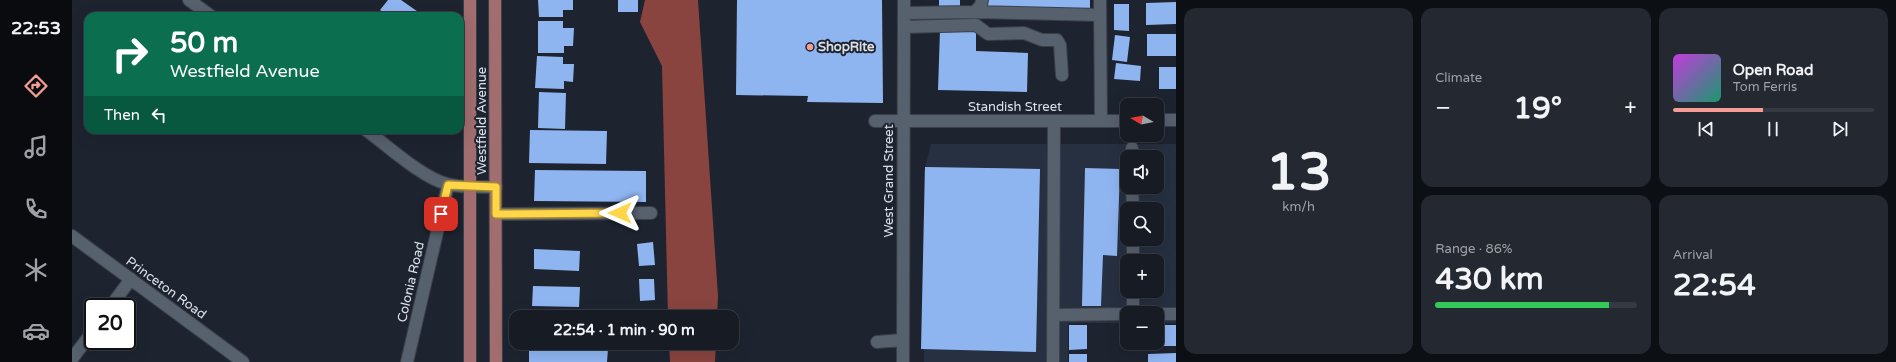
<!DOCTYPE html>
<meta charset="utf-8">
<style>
body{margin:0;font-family:"Varela Round",sans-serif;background:#232831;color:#f1f3f6;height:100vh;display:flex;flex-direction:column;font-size:15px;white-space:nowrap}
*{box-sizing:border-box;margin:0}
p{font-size:13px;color:#9ea1a6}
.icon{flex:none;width:22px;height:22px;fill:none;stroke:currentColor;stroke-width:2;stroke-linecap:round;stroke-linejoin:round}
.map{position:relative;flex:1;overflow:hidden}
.details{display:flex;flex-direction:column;gap:8px;padding:8px;background:#0c0f14;width:720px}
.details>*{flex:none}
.hud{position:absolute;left:12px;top:12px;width:380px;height:122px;border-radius:12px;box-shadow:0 4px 16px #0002,0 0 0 1px #353941;background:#0b6e4f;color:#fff;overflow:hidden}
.needle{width:26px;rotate:280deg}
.tools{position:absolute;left:1048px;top:98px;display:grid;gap:8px}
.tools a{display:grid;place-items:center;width:44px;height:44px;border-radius:8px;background:#161b24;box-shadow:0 4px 16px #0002,0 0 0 1px #353941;font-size:20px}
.speed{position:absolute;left:12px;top:298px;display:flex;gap:8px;font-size:20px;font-weight:700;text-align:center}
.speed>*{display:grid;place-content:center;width:52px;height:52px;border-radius:50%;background:#161b24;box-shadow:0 4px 16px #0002,0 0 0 1px #353941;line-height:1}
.speed .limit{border:2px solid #111;border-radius:6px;background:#fff;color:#111}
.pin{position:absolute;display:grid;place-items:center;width:34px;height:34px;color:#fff;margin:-17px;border-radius:8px;box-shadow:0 2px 6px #0006}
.me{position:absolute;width:44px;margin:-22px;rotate:270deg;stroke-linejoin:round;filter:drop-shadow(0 0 3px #0008)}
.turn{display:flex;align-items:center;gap:14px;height:84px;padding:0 20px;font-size:18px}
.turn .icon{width:52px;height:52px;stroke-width:2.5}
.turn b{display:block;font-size:28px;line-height:34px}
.then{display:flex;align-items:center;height:38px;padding:0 20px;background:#0003;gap:8px;font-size:15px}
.big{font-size:30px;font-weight:800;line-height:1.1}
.details .widget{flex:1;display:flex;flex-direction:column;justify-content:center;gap:6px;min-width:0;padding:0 14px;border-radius:12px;background:#232831}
.details .dial{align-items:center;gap:0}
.dial b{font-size:52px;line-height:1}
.song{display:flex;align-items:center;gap:12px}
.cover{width:48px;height:48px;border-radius:6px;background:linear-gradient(135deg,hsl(290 70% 55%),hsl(160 70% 35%))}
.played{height:4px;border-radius:2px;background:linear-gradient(90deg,#f59c94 45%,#353941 45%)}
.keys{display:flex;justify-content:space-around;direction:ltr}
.heat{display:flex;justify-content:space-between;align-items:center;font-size:22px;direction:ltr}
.charge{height:6px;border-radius:3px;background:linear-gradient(90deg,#34c759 86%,#353941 0)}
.details .tiles{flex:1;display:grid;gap:8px;grid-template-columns:repeat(3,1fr)}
.widget:first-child{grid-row:span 2}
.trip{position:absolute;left:437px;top:310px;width:230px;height:40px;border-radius:12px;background:#161b24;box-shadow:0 4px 16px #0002,0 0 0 1px #353941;font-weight:800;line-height:40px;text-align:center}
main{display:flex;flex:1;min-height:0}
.tabs{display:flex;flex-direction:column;width:72px;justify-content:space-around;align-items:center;background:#090b0e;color:#9ea1a6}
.tabs .icon{width:28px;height:28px}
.tabs .on{color:#f59c94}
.tabs b{font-size:18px;color:#f1f3f6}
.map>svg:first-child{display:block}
.built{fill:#273041;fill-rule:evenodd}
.forest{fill:#89443f}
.building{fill:#8fb5f1}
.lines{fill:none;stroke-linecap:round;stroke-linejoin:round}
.minor-casing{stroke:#3a4049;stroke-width:14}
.major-casing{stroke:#3a4049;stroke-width:14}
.minor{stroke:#57606d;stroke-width:12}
.major{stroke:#a16d6e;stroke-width:12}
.route-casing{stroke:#a68a30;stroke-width:10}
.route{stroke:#ffd54a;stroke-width:7}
.poi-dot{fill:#f59c94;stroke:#1d2430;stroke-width:1.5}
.labels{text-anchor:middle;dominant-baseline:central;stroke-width:4;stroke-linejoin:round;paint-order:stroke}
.poi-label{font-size:13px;font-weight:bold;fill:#dbe0e8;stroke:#1d2430;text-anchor:start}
.street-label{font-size:13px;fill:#dbe0e8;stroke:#1d2430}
</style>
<main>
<nav class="tabs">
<b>22:53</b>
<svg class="icon on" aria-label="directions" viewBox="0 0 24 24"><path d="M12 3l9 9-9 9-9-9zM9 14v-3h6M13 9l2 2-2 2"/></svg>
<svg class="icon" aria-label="music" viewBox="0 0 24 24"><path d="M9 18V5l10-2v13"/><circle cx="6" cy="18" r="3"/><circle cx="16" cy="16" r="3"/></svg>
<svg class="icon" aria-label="phone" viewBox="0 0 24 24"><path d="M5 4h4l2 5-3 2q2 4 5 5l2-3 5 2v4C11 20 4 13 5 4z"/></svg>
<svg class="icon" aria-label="climate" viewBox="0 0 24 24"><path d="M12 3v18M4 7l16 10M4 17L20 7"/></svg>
<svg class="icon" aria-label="car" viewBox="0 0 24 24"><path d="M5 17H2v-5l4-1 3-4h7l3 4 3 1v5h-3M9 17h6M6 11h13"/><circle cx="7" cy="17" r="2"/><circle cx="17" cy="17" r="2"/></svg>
</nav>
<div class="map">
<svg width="1104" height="362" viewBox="0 0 1104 362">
<rect width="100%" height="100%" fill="#1d2430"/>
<path class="built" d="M 859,144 L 1104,144 L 1104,323 L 1085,323 L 1085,313 L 1055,313 L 1055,323 L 996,323 L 996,362 L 852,362 L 852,172 ZM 1055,157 L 1085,157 L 1085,187 L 1055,187 ZM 1055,209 L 1085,209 L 1085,239 L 1055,239 ZM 1055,261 L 1085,261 L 1085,291 L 1055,291 Z"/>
<path class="forest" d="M 573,0 L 626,0 L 646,296 L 645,317 L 596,317 L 590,66 L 568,22 Z
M 597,343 L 644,343 L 643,362 L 598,362 Z"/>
<path class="building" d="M 316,0 L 329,0 L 352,16 L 316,16 L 308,10 Z
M 466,0 L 501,0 L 501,10 L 491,10 L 491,17 L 467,17 Z
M 546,0 L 566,0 L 566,12 L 546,12 Z
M 665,0 L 810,0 L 811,103 L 735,102 L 736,96 L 664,95 Z
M 867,0 L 888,0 L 888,7 L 867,7 Z
M 916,0 L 1018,0 L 1018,13 L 915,10 Z
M 1104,2 L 1104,24 L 1074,25 L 1074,3 Z
M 1042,4 L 1057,4 L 1057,31 L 1042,30 Z
M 466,21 L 491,21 L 491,28 L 502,28 L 501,46 L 492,46 L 492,53 L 466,53 Z
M 868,30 L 904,31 L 904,51 L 956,53 L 955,92 L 866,90 Z
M 1075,34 L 1104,34 L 1104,56 L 1075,56 Z
M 1043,35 L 1058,37 L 1055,62 L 1040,60 Z
M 465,56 L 491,57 L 491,64 L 502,64 L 501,82 L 492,81 L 492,89 L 463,88 Z
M 1044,63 L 1069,66 L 1068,81 L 1042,79 Z
M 1087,67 L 1104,67 L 1104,89 L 1087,89 Z
M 467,92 L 494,93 L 493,129 L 466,128 Z
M 458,130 L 535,131 L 534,164 L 457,163 Z
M 853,167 L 968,169 L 964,352 L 849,349 Z
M 1013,168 L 1048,169 L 1045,256 L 1031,255 L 1029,306 L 1010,306 Z
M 463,170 L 574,171 L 574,202 L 462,201 Z
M 581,242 L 583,265 L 567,266 L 565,244 Z
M 462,249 L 508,251 L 507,271 L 462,269 Z
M 567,279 L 582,279 L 583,300 L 568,301 Z
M 461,286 L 508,287 L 507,307 L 460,306 Z
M 997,325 L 1015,325 L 1015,349 L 997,350 Z
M 1085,325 L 1104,325 L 1104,346 L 1076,346 L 1076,343 L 1085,343 Z
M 457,345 L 536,349 L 535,362 L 457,362 Z
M 1104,353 L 1104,362 L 1076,362 L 1076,354 Z
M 997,354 L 1015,354 L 1015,362 L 997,362 Z"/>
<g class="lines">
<g class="minor-casing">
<path id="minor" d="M 117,0 L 139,16
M 1028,0 L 1029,121
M 903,12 L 1028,15
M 832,13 L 903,12 L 909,5 L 910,0
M 832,27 L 904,25 L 916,34 L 952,33 L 970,40 L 985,40 L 988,45 L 990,75
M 1085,120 L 1104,120
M 803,121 L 1055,121
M 294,130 C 316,146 349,177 375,184 C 390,188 408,187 424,187
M 1060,148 L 1060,157
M 1060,187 L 1061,209
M 424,214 L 579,213
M 0,236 L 171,362
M 1061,239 L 1061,261
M 1061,291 L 1061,313
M 38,307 L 59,279
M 1085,314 L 1104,314
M 981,315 L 1055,314
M 805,342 L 830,340
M 0,359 L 21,331
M 335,362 L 376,185
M 831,362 L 832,0
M 981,362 L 982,121"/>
</g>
<g class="major-casing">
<path id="major" d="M 398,0 L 398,362
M 423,0 L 424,362"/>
</g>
<use href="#minor" class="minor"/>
<use href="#major" class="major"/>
</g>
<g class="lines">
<g class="route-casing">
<path id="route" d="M 369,214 L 376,185 L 424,187 L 424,214 L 548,213"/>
</g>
<use href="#route" class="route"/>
</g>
<circle class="poi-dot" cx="738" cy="47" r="4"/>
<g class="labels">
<g class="poi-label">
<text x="746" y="47">ShopRite</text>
</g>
<g class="street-label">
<text x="943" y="107">Standish Street</text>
<text transform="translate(410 121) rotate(-90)">Westfield Avenue</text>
<text transform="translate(817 181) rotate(-90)">West Grand Street</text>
<text transform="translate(339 282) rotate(-77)">Colonia Road</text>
<text transform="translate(94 288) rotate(36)">Princeton Road</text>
</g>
</g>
</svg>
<div class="tools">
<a><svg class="needle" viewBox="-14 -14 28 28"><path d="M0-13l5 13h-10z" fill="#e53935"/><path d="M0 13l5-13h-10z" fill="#9ea1a6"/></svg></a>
<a><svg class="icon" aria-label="sound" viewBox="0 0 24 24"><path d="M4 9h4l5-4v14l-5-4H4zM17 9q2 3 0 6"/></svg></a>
<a><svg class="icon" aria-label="search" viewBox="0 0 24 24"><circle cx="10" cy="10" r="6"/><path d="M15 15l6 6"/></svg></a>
<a>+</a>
<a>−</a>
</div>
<div class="speed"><div class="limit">20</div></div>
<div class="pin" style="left:369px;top:214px;background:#d93025"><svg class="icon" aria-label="arrive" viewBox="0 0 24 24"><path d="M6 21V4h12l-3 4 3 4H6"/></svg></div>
<svg class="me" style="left:548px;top:213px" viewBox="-20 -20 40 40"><path d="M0-17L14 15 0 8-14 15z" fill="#ffd54a" stroke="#fff" stroke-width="4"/></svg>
<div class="trip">22:54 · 1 min · 90 m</div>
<div class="hud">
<div class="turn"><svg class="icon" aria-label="right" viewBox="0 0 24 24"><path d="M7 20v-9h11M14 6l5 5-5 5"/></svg><div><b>50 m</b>Westfield Avenue</div></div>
<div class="then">Then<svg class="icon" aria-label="left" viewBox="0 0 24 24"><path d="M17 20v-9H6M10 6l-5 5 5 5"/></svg></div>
</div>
</div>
<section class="details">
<div class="tiles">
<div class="widget dial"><b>13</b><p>km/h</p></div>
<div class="widget"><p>Climate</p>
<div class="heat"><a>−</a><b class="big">19°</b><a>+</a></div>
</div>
<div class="widget">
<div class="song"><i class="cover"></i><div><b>Open Road</b><p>Tom Ferris</p></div></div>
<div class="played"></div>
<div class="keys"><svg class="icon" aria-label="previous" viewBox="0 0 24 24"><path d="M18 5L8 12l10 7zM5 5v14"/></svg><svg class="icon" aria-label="pause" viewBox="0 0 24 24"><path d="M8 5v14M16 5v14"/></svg><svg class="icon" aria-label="next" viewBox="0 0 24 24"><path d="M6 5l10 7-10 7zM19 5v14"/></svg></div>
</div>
<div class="widget"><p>Range · 86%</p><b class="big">430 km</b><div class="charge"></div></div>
<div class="widget"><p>Arrival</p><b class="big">22:54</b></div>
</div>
</section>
</main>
